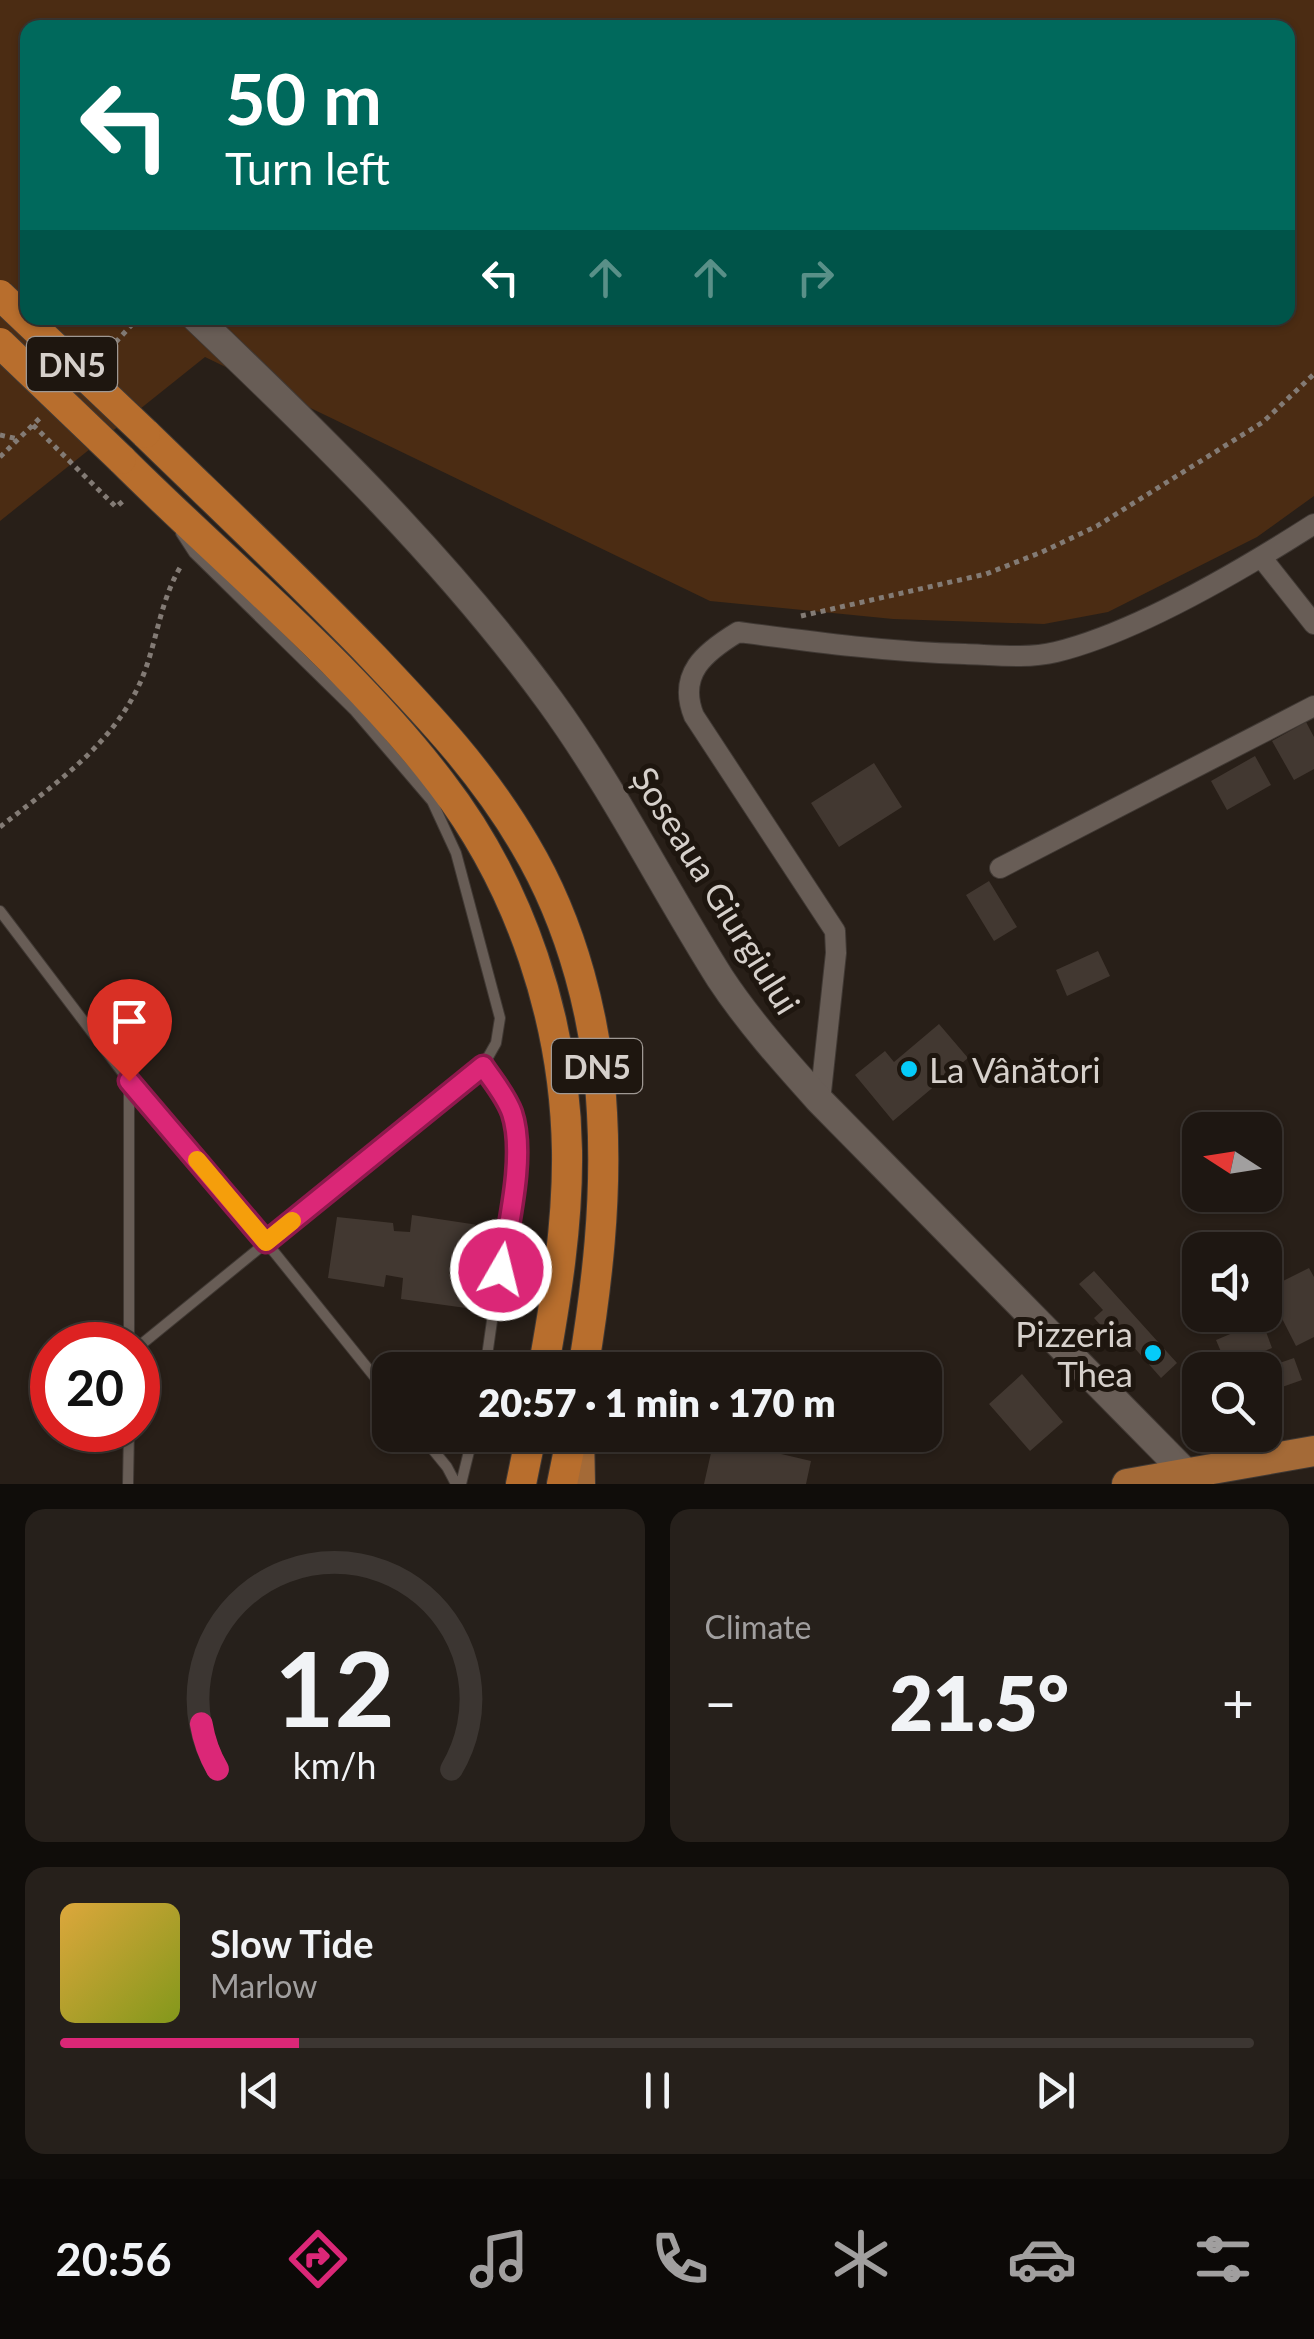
<!DOCTYPE html>
<meta charset="utf-8">
<style>
body{margin:0;font-family:Lato,sans-serif;background:#26201b;color:#f1f3f6;height:100vh;display:flex;flex-direction:column;font-size:38px;white-space:nowrap}
*{box-sizing:border-box;margin:0}
p{font-size:32px;color:#a19f9f}
.icon{flex:none;width:55px;height:55px;fill:none;stroke:currentColor;stroke-width:2;stroke-linecap:round;stroke-linejoin:round}
.map{position:relative;height:1484px;overflow:hidden}
.details{display:flex;flex-direction:column;gap:25px;padding:25px;background:#100d0a;flex:1}
.details>*{flex:none}
.hud{position:absolute;left:20px;top:20px;width:1275px;height:305px;border-radius:20px;box-shadow:0 2px 8px #0004,0 0 0 2px #3c3632;background:#00695c;color:#fff;overflow:hidden}
.needle{width:65px;rotate:282deg}
.tools{position:absolute;left:1182px;top:1112px;display:grid;gap:20px}
.tools a{display:grid;place-items:center;width:100px;height:100px;border-radius:20px;background:#1e1712;box-shadow:0 2px 8px #0004,0 0 0 2px #3c3632;font-size:50px}
.speed{position:absolute;left:30px;top:1322px;display:flex;gap:20px;font-size:50px;font-weight:700;text-align:center}
.speed>*{display:grid;place-content:center;width:130px;height:130px;border-radius:50%;background:#1e1712;box-shadow:0 2px 8px #0004,0 0 0 2px #3c3632;line-height:1}
.speed .limit{border:15px solid #d22;background:#fff;color:#111}
.pin{position:absolute;display:grid;place-items:center;width:85px;height:85px;color:#fff;margin:-102px -42px;border-radius:50% 50% 50% 0;rotate:-45deg;box-shadow:0 0 10px #0007}
.pin .icon{rotate:45deg}
.me{position:absolute;width:110px;margin:-55px;rotate:8deg;stroke-linejoin:round;filter:drop-shadow(0 0 8px #0008)}
.turn{display:flex;align-items:center;gap:35px;height:210px;padding:0 40px;font-size:45px}
.turn .icon{width:130px;height:130px;stroke-width:2.5}
.turn b{display:block;font-size:70px;line-height:85px}
.lanes{display:flex;align-items:center;height:95px;padding:0 40px;background:#0003;justify-content:center;gap:50px;direction:ltr}
.lanes .off{opacity:.35}
.big{font-size:75px;font-weight:800;line-height:1.1}
.details .tile{flex:1;display:flex;flex-direction:column;justify-content:center;gap:15px;min-width:0;padding:0 35px;border-radius:20px;background:#26201b}
.details .dial{align-items:center;gap:0}
.dial svg{height:260px;overflow:visible;fill:none;stroke:#3c3632;stroke-width:7;stroke-linecap:round;text-anchor:middle}
.dial text{fill:#f1f3f6;stroke:none}
.song{display:flex;align-items:center;gap:30px}
.cover{width:120px;height:120px;border-radius:15px;background:linear-gradient(135deg,hsl(40 70% 55%),hsl(70 70% 35%))}
.played{height:10px;border-radius:5px;background:linear-gradient(90deg,#db2777 20%,#3c3632 20%)}
.keys{display:flex;justify-content:space-around;direction:ltr}
.heat{display:flex;justify-content:space-between;align-items:center;font-size:55px;direction:ltr}
.details .tiles{flex:1;display:grid;gap:25px;grid-template-columns:1fr 1fr}
.tile:last-child{grid-column:span 2}
.trip{position:absolute;left:372px;top:1352px;width:570px;height:100px;border-radius:20px;background:#1e1712;box-shadow:0 2px 8px #0004,0 0 0 2px #3c3632;font-weight:800;line-height:100px;text-align:center}
.tab-bar{display:flex;height:160px;justify-content:space-around;align-items:center;background:#0c0907;color:#a19f9f}
.tab-bar .icon{width:70px;height:70px}
.tab-bar .selected{color:#db2777}
.tab-bar b{font-size:45px;color:#f1f3f6}
.map>svg:first-child{display:block}
.green{fill:#4b2c13;fill-rule:evenodd}
.building{fill:#423831}
.lines{fill:none;stroke-linecap:round;stroke-linejoin:round}
.service-casing{stroke:#403934;stroke-width:12}
.minor-casing{stroke:#403934;stroke-width:22}
.tertiary-casing{stroke:#403934;stroke-width:30}
.primary-casing{stroke:#403934;stroke-width:32}
.trunk-casing{stroke:#403934;stroke-width:32}
.path{stroke:#837b75;stroke-width:5;stroke-dasharray:5 5;stroke-linecap:butt}
.service{stroke:#685d56;stroke-width:10}
.minor{stroke:#685d56;stroke-width:20}
.tertiary{stroke:#685d56;stroke-width:28}
.primary{stroke:#a46a37;stroke-width:30}
.trunk{stroke:#b86e2d;stroke-width:30}
.trunk-bridge-casing{stroke:#403934;stroke-width:32;stroke-linecap:butt}
.trunk-bridge{stroke:#b86e2d;stroke-width:30}
.route-casing{stroke:#8e194d;stroke-width:25}
.route{stroke:#db2777;stroke-width:18}
.slow{stroke:#f59e0b;stroke-width:18}
.poi-dot{fill:#05cbf9;stroke:#1e160f;stroke-width:4}
.labels{text-anchor:middle;dominant-baseline:central;stroke-width:10;stroke-linejoin:round;paint-order:stroke}
.shield{fill:#1e160f;stroke:#9f9893;stroke-width:2.5}
.shield-label{font-size:32px;font-weight:bold;fill:#d6d0cb}
.street-label{font-size:35px;fill:#d6d0cb;stroke:#1e160f}
.poi-label{font-size:35px;fill:#d6d0cb;stroke:#1e160f;text-anchor:start}
</style>
<div class="map">
<svg width="1314" height="1484" viewBox="0 0 1314 1484">
<rect width="100%" height="100%" fill="#281f18"/>
<path class="green" d="M 0,0 L 1314,0 L 1314,496 L 1257,537 L 1108,612 L 1044,624 L 893,619 L 710,601 L 205,357 L 0,521 ZM 28,28 L 1288,28 L 1288,318 L 28,318 Z"/>
<path class="building" d="M 1306,722 L 1314,737 L 1314,769 L 1294,780 L 1272,741 Z
M 1255,756 L 1271,785 L 1227,810 L 1211,781 Z
M 874,763 L 902,807 L 839,847 L 811,803 Z
M 989,881 L 1017,927 L 994,941 L 966,895 Z
M 1098,951 L 1110,976 L 1067,996 L 1056,970 Z
M 939,1024 L 968,1058 L 893,1121 L 855,1075 L 885,1051 L 894,1062 Z
M 412,1215 L 478,1225 L 466,1308 L 401,1299 L 403,1278 L 386,1275 L 384,1287 L 328,1278 L 337,1217 L 393,1223 L 394,1231 L 410,1232 Z
M 1309,1268 L 1314,1277 L 1314,1337 L 1296,1346 L 1267,1289 Z
M 1094,1271 L 1177,1363 L 1161,1378 L 1117,1328 L 1110,1335 L 1094,1318 L 1103,1310 L 1079,1284 Z
M 1254,1324 L 1258,1333 L 1265,1329 L 1272,1348 L 1227,1366 L 1216,1340 Z
M 1294,1358 L 1302,1380 L 1265,1393 L 1265,1368 Z
M 1022,1374 L 1063,1422 L 1030,1451 L 989,1404 Z
M 715,1435 L 781,1435 L 777,1453 L 811,1461 L 806,1484 L 704,1484 Z"/>
<g class="lines">
<g class="service-casing">
<path id="service" d="M 0,911 L 129,1081 L 129,1345
M 483,1066 C 501,1092 515,1113 517,1145 L 485,1370
M 130,1082 L 266,1242 L 390,1396
M 138,1347 L 483,1066 L 496,1043 L 500,1018 L 456,853 L 432,801 L 355,711 L 194,553 L 181,533
M 421,1435 L 447,1467 L 456,1484
M 128,1484 L 129,1430
M 461,1484 L 473,1435"/>
</g>
<g class="minor-casing">
<path id="minor" d="M 1261,557 L 1314,624
M 1000,868 L 1314,706
M 820,1101 L 836,953 L 835,931 L 694,716 C 677,674 705,652 738,632 C 814,642 888,652 965,654 C 994,655 1027,659 1056,652 C 1138,632 1242,570 1314,524"/>
</g>
<g class="tertiary-casing">
<path id="tertiary" d="M 196,318 C 321,437 448,561 550,701 C 614,789 662,886 720,978 C 749,1022 785,1062 820,1101 L 1197,1484"/>
</g>
<g class="primary-casing">
<path id="primary" d="M 579,1435 L 580,1484
M 1127,1484 L 1314,1451"/>
</g>
<g class="trunk-casing">
<path id="trunk" d="M 145,433 C 221,507 299,580 373,657 C 429,716 484,774 525,845 C 572,924 598,1022 602,1113 C 607,1200 597,1285 583,1370
M 121,459 C 225,563 353,667 441,783 C 521,887 565,1021 567,1151 C 568,1224 556,1298 543,1370
M 521,1484 L 531,1435
M 562,1484 L 572,1435"/>
</g>
<path class="path" d="M 102,357 L 138,318
M 33,425 L 116,507 L 123,501
M 0,435 L 18,439
M 0,457 L 41,417
M 801,616 L 986,574 L 1042,552 L 1097,526 L 1263,422 L 1314,374
M 0,827 C 53,785 111,747 140,683 C 157,645 159,602 181,566"/>
<use href="#service" class="service"/>
<use href="#minor" class="minor"/>
<use href="#tertiary" class="tertiary"/>
<use href="#primary" class="primary"/>
<use href="#trunk" class="trunk"/>
<g class="trunk-bridge-casing">
<path id="trunk-bridge" d="M 0,295 L 145,433
M 0,343 L 121,459"/>
</g>
<use href="#trunk-bridge" class="trunk-bridge"/>
</g>
<g class="lines">
<g class="route-casing">
<path id="route" d="M 129,1081 L 266,1242 L 483,1066 C 493,1081 506,1096 512,1113 C 526,1155 508,1226 501,1270"/>
</g>
<use href="#route" class="route"/>
<path class="slow" d="M 197,1160 L 266,1242 L 292,1221"/>
</g>
<g class="poi-dot">
<circle cx="909" cy="1069" r="10"/>
<circle cx="1153" cy="1353" r="10"/>
</g>
<g class="labels">
<g class="shield">
<rect x="27" y="337" width="90" height="54" rx="8"/>
<rect x="552" y="1039" width="90" height="54" rx="8"/>
</g>
<g class="shield-label">
<text x="72" y="364">DN5</text>
<text x="597" y="1066">DN5</text>
</g>
<g class="street-label">
<text transform="translate(717 890) rotate(58)">Șoseaua Giurgiului</text>
</g>
<g class="poi-label">
<text x="929" y="1069">La Vânători</text>
<text x="1133" y="1333" text-anchor="end">Pizzeria<tspan x="1133" dy="40">Thea</tspan></text>
</g>
</g>
</svg>
<div class="tools">
<a><svg class="needle" viewBox="-14 -14 28 28"><path d="M0-13l5 13h-10z" fill="#e53935"/><path d="M0 13l5-13h-10z" fill="#a19f9f"/></svg></a>
<a><svg class="icon" aria-label="sound" viewBox="0 0 24 24"><path d="M4 9h4l5-4v14l-5-4H4zM17 9q2 3 0 6"/></svg></a>
<a><svg class="icon" aria-label="search" viewBox="0 0 24 24"><circle cx="10" cy="10" r="6"/><path d="M15 15l6 6"/></svg></a>
</div>
<div class="speed"><div class="limit">20</div></div>
<div class="pin" style="left:129px;top:1081px;background:#d93025"><svg class="icon" aria-label="arrive" viewBox="0 0 24 24"><path d="M6 21V4h12l-3 4 3 4H6"/></svg></div>
<svg class="me" style="left:501px;top:1270px" viewBox="-20 -20 40 40"><circle r="17" fill="#db2777" stroke="#fff" stroke-width="3"/><path d="M0-11L8 9 0 5-8 9z" fill="#fff"/></svg>
<div class="trip">20:57 · 1 min · 170 m</div>
<div class="hud">
<div class="turn"><svg class="icon" aria-label="left" viewBox="0 0 24 24"><path d="M17 20v-9H6M10 6l-5 5 5 5"/></svg><div><b>50 m</b>Turn left</div></div>
<div class="lanes"><svg class="icon" aria-label="left" viewBox="0 0 24 24"><path d="M17 20v-9H6M10 6l-5 5 5 5"/></svg><svg class="icon off" aria-label="ahead" viewBox="0 0 24 24"><path d="M12 20V5M6 11l6-6 6 6"/></svg><svg class="icon off" aria-label="ahead" viewBox="0 0 24 24"><path d="M12 20V5M6 11l6-6 6 6"/></svg><svg class="icon off" aria-label="right" viewBox="0 0 24 24"><path d="M7 20v-9h11M14 6l5 5-5 5"/></svg></div>
</div>
</div>
<section class="details">
<div class="tiles">
<div class="tile dial"><svg viewBox="0 0 100 80">
<path d="M14 69A42 42 0 1 1 86 69"/>
<path d="M14 69A42 42 0 0 1 9 55" stroke="#db2777"/>
<text x="50" y="56" font-size="32" font-weight="700">12</text>
<text x="50" y="72" font-size="11">km/h</text>
</svg></div>
<div class="tile"><p>Climate</p>
<div class="heat"><a>−</a><b class="big">21.5°</b><a>+</a></div>
</div>
<div class="tile">
<div class="song"><i class="cover"></i><div><b>Slow Tide</b><p>Marlow</p></div></div>
<div class="played"></div>
<div class="keys"><svg class="icon" aria-label="previous" viewBox="0 0 24 24"><path d="M18 5L8 12l10 7zM5 5v14"/></svg><svg class="icon" aria-label="pause" viewBox="0 0 24 24"><path d="M8 5v14M16 5v14"/></svg><svg class="icon" aria-label="next" viewBox="0 0 24 24"><path d="M6 5l10 7-10 7zM19 5v14"/></svg></div>
</div>
</div>
</section>
<nav class="tab-bar">
<b>20:56</b>
<svg class="icon selected" aria-label="directions" viewBox="0 0 24 24"><path d="M12 3l9 9-9 9-9-9zM9 14v-3h6M13 9l2 2-2 2"/></svg>
<svg class="icon" aria-label="music" viewBox="0 0 24 24"><path d="M9 18V5l10-2v13"/><circle cx="6" cy="18" r="3"/><circle cx="16" cy="16" r="3"/></svg>
<svg class="icon" aria-label="phone" viewBox="0 0 24 24"><path d="M5 4h4l2 5-3 2q2 4 5 5l2-3 5 2v4C11 20 4 13 5 4z"/></svg>
<svg class="icon" aria-label="climate" viewBox="0 0 24 24"><path d="M12 3v18M4 7l16 10M4 17L20 7"/></svg>
<svg class="icon" aria-label="car" viewBox="0 0 24 24"><path d="M5 17H2v-5l4-1 3-4h7l3 4 3 1v5h-3M9 17h6M6 11h13"/><circle cx="7" cy="17" r="2"/><circle cx="17" cy="17" r="2"/></svg>
<svg class="icon" aria-label="filters" viewBox="0 0 24 24"><path d="M4 7h16M4 17h16"/><circle cx="9" cy="7" r="2"/><circle cx="15" cy="17" r="2"/></svg>
</nav>
